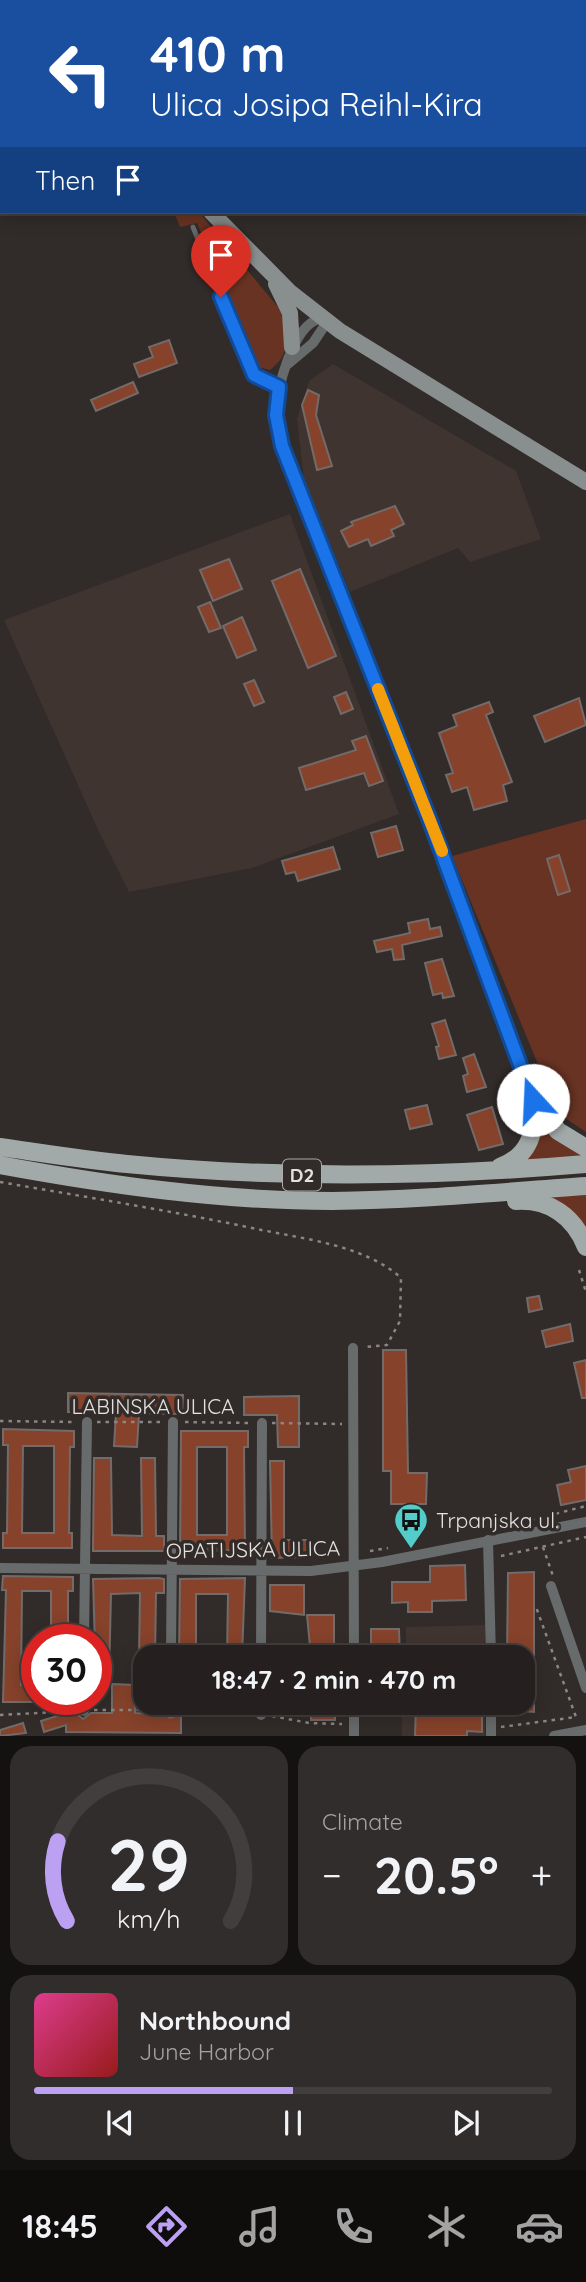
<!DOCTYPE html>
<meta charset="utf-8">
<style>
body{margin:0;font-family:Quicksand,sans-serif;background:#312d2c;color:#f1f3f6;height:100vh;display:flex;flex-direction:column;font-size:26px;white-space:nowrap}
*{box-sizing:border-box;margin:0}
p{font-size:23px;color:#a3a3a4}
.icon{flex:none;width:38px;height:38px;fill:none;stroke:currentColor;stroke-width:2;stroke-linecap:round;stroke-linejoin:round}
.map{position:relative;height:1736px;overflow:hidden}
.panel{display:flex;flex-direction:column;gap:10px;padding:10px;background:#141211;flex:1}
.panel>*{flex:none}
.guide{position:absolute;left:0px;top:0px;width:586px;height:214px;box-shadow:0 4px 18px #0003,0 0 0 2px #423e3d;background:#1a4fa0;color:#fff;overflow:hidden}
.speed{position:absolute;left:21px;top:1624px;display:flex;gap:14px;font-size:35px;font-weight:700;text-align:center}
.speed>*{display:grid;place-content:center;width:91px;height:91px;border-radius:50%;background:#25201f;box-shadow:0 4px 18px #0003,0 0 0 2px #423e3d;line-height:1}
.speed .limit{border:10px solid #d22;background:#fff;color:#111}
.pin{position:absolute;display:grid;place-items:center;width:60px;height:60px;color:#fff;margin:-72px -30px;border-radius:50% 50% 50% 0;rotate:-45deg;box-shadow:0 0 7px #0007}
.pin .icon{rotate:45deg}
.me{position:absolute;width:77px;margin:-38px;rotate:340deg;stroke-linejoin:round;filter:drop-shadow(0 0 5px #0008)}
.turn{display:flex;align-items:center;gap:24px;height:147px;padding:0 35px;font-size:32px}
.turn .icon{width:91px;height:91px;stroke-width:2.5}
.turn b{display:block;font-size:49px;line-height:60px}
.then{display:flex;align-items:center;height:66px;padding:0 35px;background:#0003;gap:14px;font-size:26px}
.big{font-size:52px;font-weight:700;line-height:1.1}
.panel .card{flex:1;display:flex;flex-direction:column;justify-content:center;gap:10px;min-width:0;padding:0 24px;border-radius:21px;background:#312d2c}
.panel .dial{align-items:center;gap:0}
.dial svg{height:182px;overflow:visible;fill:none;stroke:#423e3d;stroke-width:7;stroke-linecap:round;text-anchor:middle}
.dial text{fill:#f1f3f6;stroke:none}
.song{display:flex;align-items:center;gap:21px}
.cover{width:84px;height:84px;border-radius:10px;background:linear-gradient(135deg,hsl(330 70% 55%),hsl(0 70% 35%))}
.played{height:7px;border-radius:4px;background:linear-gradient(90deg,#bca0f2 50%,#423e3d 50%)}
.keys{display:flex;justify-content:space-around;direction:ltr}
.heat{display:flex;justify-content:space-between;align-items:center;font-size:38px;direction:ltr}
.panel .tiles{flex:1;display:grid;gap:10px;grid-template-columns:1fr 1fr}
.card:last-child{grid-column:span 2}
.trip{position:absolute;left:133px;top:1645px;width:402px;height:70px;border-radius:21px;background:#25201f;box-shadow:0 4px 18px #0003,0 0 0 2px #423e3d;font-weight:700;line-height:70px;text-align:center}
.tab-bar{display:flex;height:112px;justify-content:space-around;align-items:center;background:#0f0d0c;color:#a3a3a4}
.tab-bar .icon{width:49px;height:49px}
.tab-bar .on{color:#bca0f2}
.tab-bar b{font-size:32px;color:#f1f3f6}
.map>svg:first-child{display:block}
.built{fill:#403430}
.green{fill:#683322}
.building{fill:#86422b;stroke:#726b69;stroke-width:2;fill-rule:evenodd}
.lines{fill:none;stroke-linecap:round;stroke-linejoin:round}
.path{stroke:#8b8684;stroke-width:2.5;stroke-dasharray:3.5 5;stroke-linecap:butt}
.service{stroke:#686b6b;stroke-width:5}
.minor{stroke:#686b6b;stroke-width:10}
.secondary{stroke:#898f8e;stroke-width:16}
.primary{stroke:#a2aaa9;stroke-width:18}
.route-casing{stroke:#114b97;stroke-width:18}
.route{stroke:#1a73e8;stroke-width:12}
.slow{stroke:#f59e0b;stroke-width:12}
.labels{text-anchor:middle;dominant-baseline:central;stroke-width:7;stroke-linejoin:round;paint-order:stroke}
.shield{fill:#312b29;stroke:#afaaa8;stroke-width:2}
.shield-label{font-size:19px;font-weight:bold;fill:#e5e1df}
.street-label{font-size:21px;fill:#e5e1df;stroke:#312b29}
.poi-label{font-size:21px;fill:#e5e1df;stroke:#312b29;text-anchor:start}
</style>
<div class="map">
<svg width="586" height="1736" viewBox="0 0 586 1736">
<rect width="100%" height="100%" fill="#312b29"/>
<path class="built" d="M 333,364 L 516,471 L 541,539 L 470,562 L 458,548 L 350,592 L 304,480 L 297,419 L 309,381 Z
M 290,514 L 399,814 L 252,868 L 129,892 L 99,832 L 4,620 Z
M 485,1625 L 485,1657 L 406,1657 L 406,1627 Z
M 406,1703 L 485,1703 L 485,1736 L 402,1736 L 402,1712 L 406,1710 Z"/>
<path class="green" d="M 174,212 L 199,212 L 278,307 C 290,329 292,354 270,370 L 258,367 L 253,361 L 197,223 L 180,227 Z
M 586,819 L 586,1132 L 565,1118 L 554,1103 L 452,856 Z
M 539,1118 L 586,1159 L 517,1164 Z
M 586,1193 L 586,1239 L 547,1196 Z"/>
<path class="building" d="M 169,340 L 177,363 L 139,377 L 134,364 L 153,357 L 149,347 Z
M 133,382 L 138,393 L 96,411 L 91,400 Z
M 308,390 L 319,395 L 316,415 L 332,466 L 317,470 L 302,405 Z
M 395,506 L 404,524 L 391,530 L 394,536 L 371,546 L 368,539 L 349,547 L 341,531 L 353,525 L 351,522 Z
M 229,559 L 242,589 L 213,601 L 200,570 Z
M 300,569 L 336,656 L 308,668 L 272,581 Z
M 210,602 L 221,628 L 209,632 L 198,607 Z
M 242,617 L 256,650 L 237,658 L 223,626 Z
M 254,680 L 264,702 L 254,706 L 244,684 Z
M 346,692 L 353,709 L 341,714 L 334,697 Z
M 579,698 L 586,725 L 545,742 L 534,716 Z
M 489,702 L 493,712 L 486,715 L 512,782 L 503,785 L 507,801 L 474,810 L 467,787 L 452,792 L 446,775 L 453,773 L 439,733 L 457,726 L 453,715 Z
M 366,736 L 383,781 L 369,786 L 364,773 L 306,790 L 299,768 L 356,750 L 352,741 Z
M 396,826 L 403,850 L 378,857 L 371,833 Z
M 333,847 L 340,869 L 298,881 L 295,872 L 286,874 L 282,861 Z
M 559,855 L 570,891 L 558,895 L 547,859 Z
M 428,919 L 430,929 L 440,927 L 442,936 L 402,945 L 404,959 L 394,960 L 392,949 L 377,952 L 374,941 L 410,933 L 408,923 Z
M 442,959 L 454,996 L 443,998 L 442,993 L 433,995 L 425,963 Z
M 445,1020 L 456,1055 L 439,1059 L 436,1047 L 439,1046 L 432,1024 Z
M 474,1054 L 486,1087 L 467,1092 L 463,1076 L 468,1074 L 463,1058 Z
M 427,1105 L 432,1124 L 410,1129 L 405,1110 Z
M 492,1107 L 503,1144 L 479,1150 L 467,1115 Z
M 539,1296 L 542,1309 L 529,1312 L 527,1298 Z
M 570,1324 L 573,1341 L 546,1347 L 542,1331 Z
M 383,1350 L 406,1350 L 408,1473 L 427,1473 L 426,1504 L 391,1504 L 391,1471 L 383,1471 Z
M 586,1360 L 586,1398 L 582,1398 L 574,1363 Z
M 68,1393 L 183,1395 L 182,1414 L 139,1413 L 137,1447 L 114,1446 L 116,1413 L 68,1412 Z
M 299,1396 L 299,1447 L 278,1447 L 277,1415 L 244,1415 L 244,1397 Z
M 3,1429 L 74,1431 L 74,1447 L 70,1447 L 69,1533 L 72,1533 L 72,1548 L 3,1548 L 3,1533 L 7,1533 L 8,1445 L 3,1445 ZM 23,1446 L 54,1446 L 54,1533 L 22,1533 Z
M 181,1431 L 248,1431 L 248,1447 L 244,1447 L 245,1550 L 180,1551 ZM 197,1447 L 227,1447 L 227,1535 L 197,1535 Z
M 94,1458 L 111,1458 L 112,1535 L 142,1536 L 141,1458 L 155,1458 L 156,1536 L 164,1536 L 164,1551 L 93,1551 Z
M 270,1461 L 284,1461 L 284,1540 L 307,1540 L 307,1557 L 272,1558 Z
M 586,1466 L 586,1500 L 561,1505 L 557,1485 L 571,1482 L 568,1470 Z
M 465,1565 L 466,1600 L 432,1601 L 432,1612 L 408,1612 L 408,1602 L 392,1603 L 392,1582 L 430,1582 L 430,1566 Z
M 534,1572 L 534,1712 L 523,1711 L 523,1657 L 507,1657 L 508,1573 Z
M 3,1576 L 73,1577 L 73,1591 L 68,1591 L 68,1640 L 51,1640 L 51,1591 L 22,1591 L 21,1685 L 37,1685 L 37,1702 L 3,1702 L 6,1590 L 2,1590 Z
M 159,1578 L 164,1579 L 164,1593 L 156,1593 L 155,1657 L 139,1657 L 140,1593 L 111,1594 L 109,1679 L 96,1679 L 93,1579 Z
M 245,1578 L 242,1657 L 227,1657 L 228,1594 L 196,1594 L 196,1657 L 179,1657 L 180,1579 Z
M 270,1585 L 304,1585 L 304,1615 L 270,1611 Z
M 307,1615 L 334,1615 L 334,1657 L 311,1657 Z
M 371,1629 L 399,1629 L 400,1657 L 371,1657 Z
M 112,1684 L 135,1685 L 135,1713 L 164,1714 L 170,1718 L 181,1714 L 181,1733 L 66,1732 L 66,1725 L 44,1732 L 41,1721 L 70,1712 L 76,1713 L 83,1719 L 91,1713 L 112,1713 Z
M 311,1703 L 335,1703 L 335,1720 L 311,1720 Z
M 416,1706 L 482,1707 L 482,1732 L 467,1731 L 467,1736 L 415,1736 Z
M 23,1723 L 26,1733 L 0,1736 L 0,1730 Z"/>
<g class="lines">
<path class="path" d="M 309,2 L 310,0
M 0,48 L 2,48
M 0,130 L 2,129
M 0,1182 C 86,1197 172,1211 257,1229 C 303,1239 365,1245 401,1278 L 400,1321 L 387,1345 L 364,1347
M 579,1270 L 586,1292
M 0,1421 L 76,1422
M 97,1422 L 160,1422
M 185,1422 L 251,1423
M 272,1423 L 342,1424
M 531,1520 L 586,1506
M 543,1547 L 553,1576
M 370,1551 L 388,1548
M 501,1556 L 586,1537
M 94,1710 L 161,1710
M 182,1711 L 252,1714
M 0,1715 L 74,1711
M 272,1716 L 309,1723 L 342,1724
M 501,1727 L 576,1717 L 536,1607"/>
<path class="service" d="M 58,2 L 62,0
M 0,6 L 2,10
M 0,25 L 2,25
M 193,227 L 249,367 L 261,379 L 279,387"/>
<path class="minor" d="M 288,364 L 313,343 L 327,322 L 319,319 C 293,326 276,389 276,414 C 276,425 279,435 282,446 L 430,821 L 533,1100
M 353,1348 L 354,1657
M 488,1540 L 491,1657
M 0,1568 L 311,1571 L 382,1562 L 586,1522
M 551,1586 L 586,1688
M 84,1640 L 87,1422
M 171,1657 L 173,1422
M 261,1657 L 262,1423
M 491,1703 L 491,1736
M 171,1710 L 171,1703
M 84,1711 L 84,1699
M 261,1715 L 261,1703
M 354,1736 L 354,1703
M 554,1736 L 586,1730"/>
<path class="secondary" d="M 102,0 L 103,2
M 211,212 L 290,292 L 340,331 L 586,482
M 276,284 L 290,313 L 292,347"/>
<path class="primary" d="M 533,1100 L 558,1131 L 586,1148
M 0,1147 C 42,1153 85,1160 127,1164 C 280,1179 433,1177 586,1164
M 0,1165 C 109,1185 221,1201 332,1201 C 417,1200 501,1192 586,1186
M 500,1167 C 531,1155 536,1131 533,1100
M 516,1201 C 549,1199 574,1216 586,1247"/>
</g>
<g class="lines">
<g class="route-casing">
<path id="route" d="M 221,297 L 254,375 L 279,387 L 276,415 L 282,446 L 430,821 L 533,1100"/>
</g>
<use href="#route" class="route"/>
<path class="slow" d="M 378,689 L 442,851"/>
</g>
<defs>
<g id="bus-pin" transform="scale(1.75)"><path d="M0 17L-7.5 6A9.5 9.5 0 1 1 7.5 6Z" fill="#53cdca" stroke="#312b29"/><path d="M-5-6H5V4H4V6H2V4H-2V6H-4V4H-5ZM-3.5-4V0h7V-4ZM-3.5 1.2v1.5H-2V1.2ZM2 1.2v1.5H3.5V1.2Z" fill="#111"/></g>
</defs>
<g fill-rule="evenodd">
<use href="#bus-pin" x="411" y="1520"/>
</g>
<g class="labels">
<rect class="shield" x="283" y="1159.5" width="38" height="31" rx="5"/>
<g class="shield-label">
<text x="302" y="1175">D2</text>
</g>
<g class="street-label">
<text x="153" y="1406">LABINSKA ULICA</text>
<text transform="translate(253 1549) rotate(-1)">OPATIJSKA ULICA</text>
</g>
<g class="poi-label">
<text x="436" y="1520">Trpanjska ul.</text>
</g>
</g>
</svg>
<div class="speed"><div class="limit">30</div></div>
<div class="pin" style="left:221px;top:297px;background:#d93025"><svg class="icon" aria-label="arrive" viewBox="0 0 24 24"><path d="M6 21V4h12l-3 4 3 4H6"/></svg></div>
<svg class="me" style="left:533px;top:1100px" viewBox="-20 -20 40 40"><circle r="19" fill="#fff"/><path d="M0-13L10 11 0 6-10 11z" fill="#1a73e8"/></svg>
<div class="trip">18:47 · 2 min · 470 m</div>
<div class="guide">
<div class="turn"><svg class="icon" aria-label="left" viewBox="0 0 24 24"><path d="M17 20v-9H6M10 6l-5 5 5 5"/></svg><div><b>410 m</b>Ulica Josipa Reihl-Kira</div></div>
<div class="then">Then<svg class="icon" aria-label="arrive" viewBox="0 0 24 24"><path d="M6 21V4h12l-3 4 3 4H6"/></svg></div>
</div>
</div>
<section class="panel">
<div class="tiles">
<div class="card dial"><svg viewBox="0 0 100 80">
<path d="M14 69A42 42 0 1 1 86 69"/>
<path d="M14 69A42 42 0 0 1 10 34" stroke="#bca0f2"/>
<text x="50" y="56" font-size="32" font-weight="700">29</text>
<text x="50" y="72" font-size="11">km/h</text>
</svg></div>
<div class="card"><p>Climate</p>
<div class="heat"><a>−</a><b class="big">20.5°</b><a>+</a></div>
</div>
<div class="card">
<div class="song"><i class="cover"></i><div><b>Northbound</b><p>June Harbor</p></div></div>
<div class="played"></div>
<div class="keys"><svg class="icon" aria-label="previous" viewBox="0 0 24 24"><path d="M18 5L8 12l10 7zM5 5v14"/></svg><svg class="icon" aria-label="pause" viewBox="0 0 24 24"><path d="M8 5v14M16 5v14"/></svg><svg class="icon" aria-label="next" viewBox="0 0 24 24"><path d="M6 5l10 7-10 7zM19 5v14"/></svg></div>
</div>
</div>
</section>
<nav class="tab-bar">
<b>18:45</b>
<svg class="icon on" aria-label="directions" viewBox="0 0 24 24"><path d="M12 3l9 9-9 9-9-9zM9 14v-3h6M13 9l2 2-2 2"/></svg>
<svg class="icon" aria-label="music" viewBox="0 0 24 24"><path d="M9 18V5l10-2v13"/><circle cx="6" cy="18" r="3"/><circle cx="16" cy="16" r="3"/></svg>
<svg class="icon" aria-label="phone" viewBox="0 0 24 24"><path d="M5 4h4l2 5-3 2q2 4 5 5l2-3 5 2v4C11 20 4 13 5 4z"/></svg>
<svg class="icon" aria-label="climate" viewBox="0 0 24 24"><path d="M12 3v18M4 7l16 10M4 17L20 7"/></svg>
<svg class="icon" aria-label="car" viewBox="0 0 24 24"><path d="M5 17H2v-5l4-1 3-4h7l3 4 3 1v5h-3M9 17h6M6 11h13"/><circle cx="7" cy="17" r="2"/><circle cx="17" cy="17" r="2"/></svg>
</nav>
